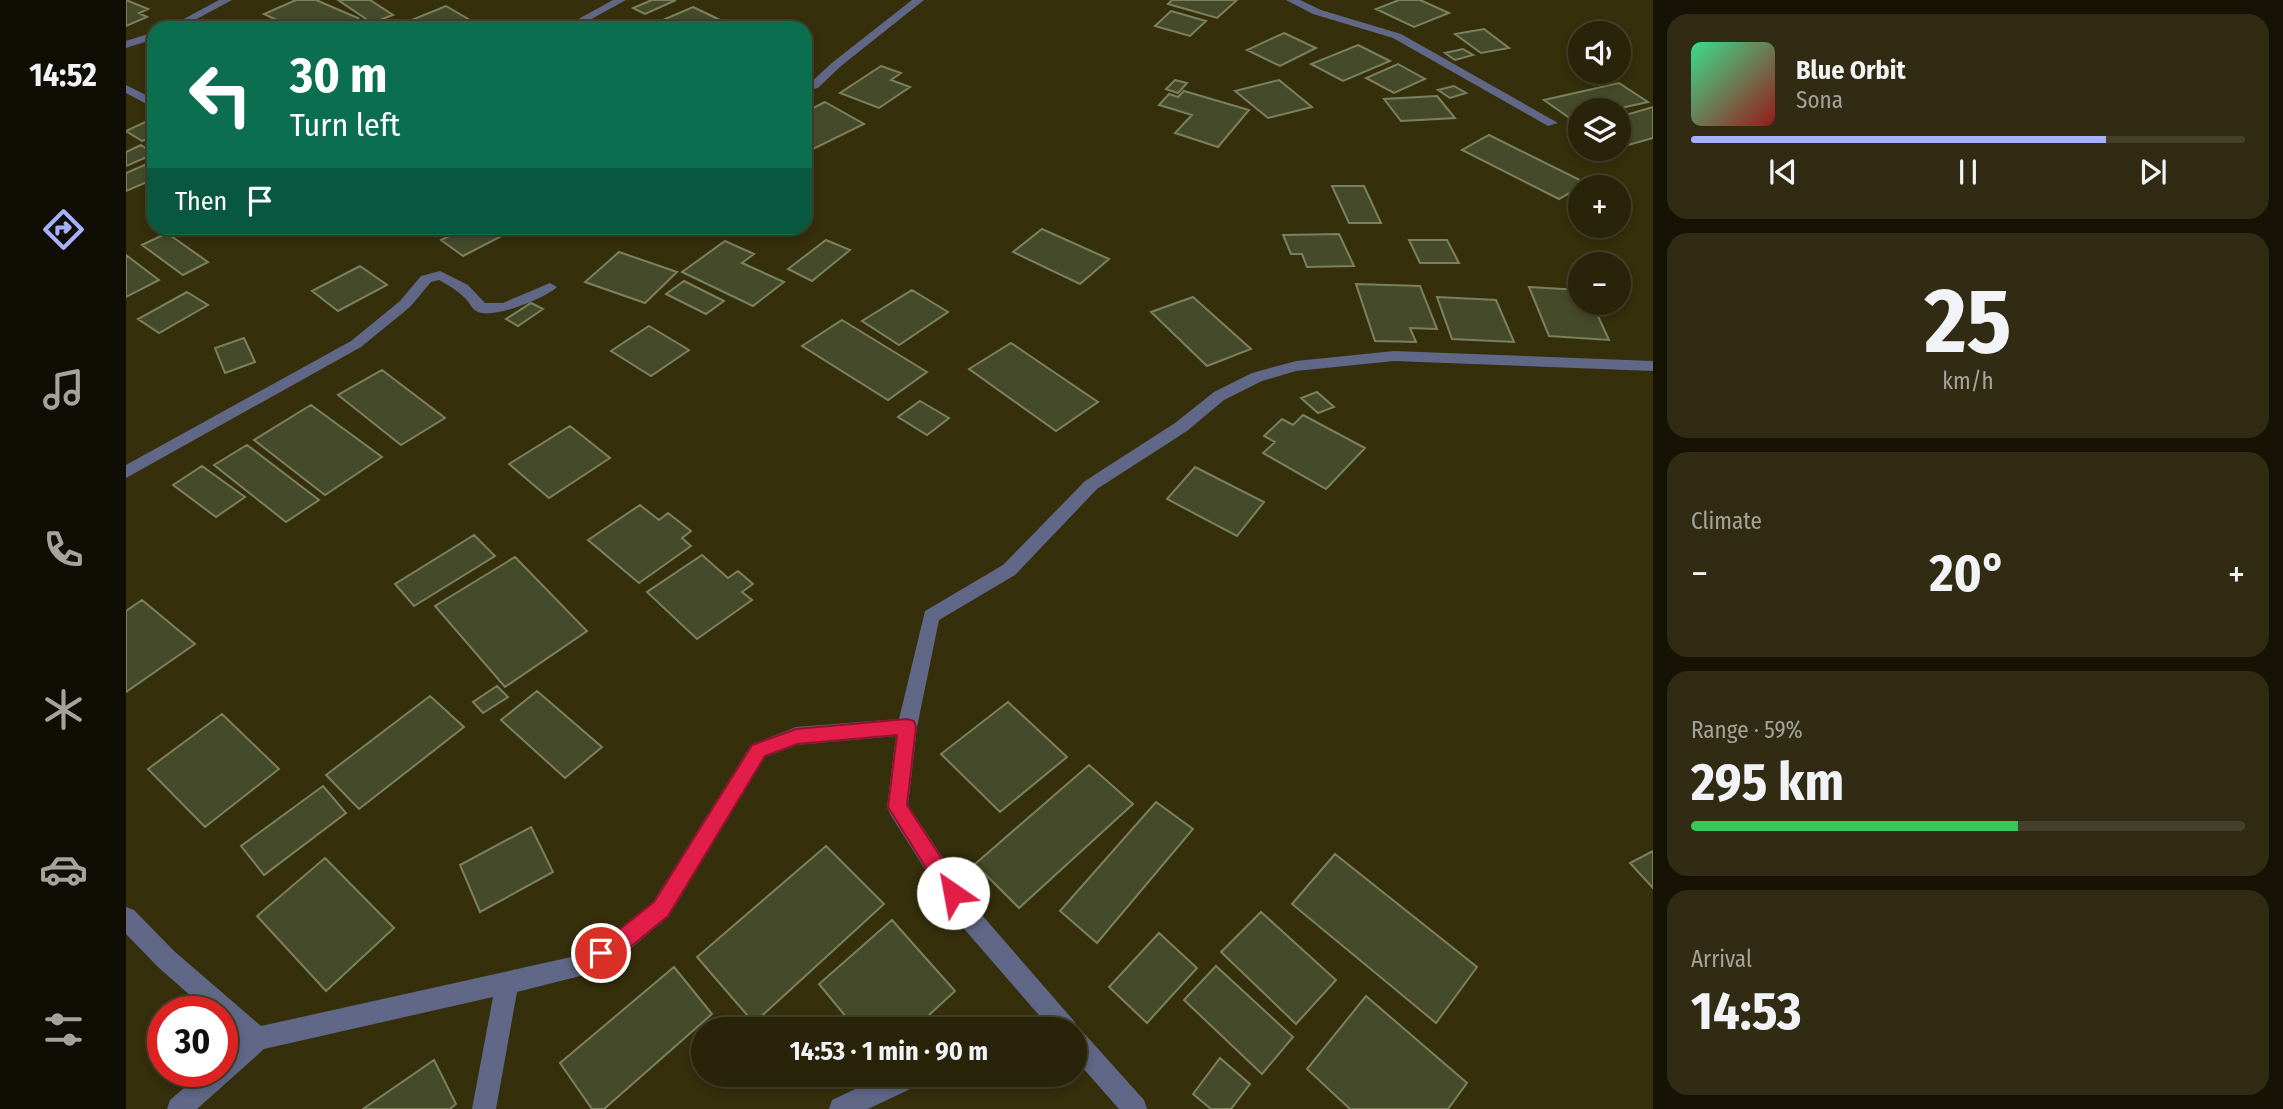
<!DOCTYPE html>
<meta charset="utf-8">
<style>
body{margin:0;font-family:"Fira Sans Condensed",sans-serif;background:#302b12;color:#f1f3f6;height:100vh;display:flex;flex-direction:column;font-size:26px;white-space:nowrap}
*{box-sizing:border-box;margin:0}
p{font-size:23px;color:#a5a49c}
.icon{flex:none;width:38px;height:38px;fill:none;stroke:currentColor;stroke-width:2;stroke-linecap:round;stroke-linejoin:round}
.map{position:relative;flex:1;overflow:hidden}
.details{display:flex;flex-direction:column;gap:14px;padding:14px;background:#161305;width:630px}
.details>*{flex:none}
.guide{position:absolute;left:21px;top:21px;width:665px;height:214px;border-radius:21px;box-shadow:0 4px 10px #0003,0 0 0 2px #44402a;background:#0b6e4f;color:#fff;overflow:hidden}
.tools{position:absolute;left:1442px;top:21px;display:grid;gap:14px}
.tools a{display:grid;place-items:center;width:63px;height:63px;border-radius:50%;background:#282309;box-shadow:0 4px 10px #0003,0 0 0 2px #44402a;font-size:35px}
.speed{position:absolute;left:21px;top:996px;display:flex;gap:14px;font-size:35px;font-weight:700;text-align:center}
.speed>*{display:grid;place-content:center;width:91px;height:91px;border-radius:50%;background:#282309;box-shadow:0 4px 10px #0003,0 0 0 2px #44402a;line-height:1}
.speed .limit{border:10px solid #d22;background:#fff;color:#111}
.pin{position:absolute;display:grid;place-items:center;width:60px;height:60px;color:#fff;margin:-30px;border:4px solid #fff;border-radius:50%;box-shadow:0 2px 7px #0007}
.me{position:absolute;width:77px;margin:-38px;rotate:327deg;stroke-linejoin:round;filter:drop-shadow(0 0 5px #0008)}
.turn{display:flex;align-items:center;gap:24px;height:147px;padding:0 28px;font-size:32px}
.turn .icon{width:91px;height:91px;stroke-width:2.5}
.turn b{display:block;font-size:49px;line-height:60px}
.then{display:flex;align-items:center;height:66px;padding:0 28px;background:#0003;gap:14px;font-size:26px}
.big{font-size:52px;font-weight:700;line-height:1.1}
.details .card{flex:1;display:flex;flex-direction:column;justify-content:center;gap:10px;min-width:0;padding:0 24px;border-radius:21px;background:#302b12}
.details .dial{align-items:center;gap:0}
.dial b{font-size:91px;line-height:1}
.song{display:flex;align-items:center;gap:21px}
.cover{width:84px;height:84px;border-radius:10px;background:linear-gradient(135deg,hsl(150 70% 55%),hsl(0 70% 35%))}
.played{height:7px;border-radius:4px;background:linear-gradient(90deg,#a5b1fc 75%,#44402a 75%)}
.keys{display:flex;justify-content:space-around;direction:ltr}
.heat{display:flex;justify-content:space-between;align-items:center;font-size:38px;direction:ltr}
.charge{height:10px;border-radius:5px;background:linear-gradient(90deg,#34c759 59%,#44402a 0)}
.trip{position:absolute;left:565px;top:1017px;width:396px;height:70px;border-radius:35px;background:#282309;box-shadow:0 4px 10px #0003,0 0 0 2px #44402a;font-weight:700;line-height:70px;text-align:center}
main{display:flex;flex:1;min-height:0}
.dock{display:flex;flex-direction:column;width:126px;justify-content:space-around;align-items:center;background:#100e04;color:#a5a49c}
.dock .icon{width:49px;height:49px}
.dock .on{color:#a5b1fc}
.dock b{font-size:32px;color:#f1f3f6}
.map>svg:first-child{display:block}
.building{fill:#454b2a;stroke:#7b815e;stroke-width:2}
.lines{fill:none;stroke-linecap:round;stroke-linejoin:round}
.minor{fill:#606787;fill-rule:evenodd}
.route{fill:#e11d48;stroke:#92132f;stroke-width:2}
</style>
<main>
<nav class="dock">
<b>14:52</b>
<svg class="icon on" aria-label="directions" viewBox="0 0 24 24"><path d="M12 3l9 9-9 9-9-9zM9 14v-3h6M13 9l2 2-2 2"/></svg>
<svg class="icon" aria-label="music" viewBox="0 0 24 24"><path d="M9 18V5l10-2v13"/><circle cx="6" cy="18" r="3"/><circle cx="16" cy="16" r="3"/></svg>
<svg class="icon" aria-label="phone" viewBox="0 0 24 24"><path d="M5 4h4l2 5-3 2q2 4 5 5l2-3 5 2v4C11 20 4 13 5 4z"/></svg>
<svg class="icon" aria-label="climate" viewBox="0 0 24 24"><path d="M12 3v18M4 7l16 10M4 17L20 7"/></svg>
<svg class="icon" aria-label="car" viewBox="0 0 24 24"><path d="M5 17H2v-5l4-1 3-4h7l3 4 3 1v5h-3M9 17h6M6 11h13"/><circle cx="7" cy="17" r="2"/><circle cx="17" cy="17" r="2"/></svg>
<svg class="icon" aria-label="filters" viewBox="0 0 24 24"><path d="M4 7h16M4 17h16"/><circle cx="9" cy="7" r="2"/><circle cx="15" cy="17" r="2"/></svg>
</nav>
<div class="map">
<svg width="1527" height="1109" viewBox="0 0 1527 1109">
<rect width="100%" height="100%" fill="#362f0c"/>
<path class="building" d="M 0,0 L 22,9 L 13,13 L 21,17 L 0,26 Z
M 170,0 L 190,0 L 232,18 L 211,28 L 167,28 L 138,14 Z
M 212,0 L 244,0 L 267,15 L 246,23 Z
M 526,0 L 550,0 L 519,14 L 507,8 Z
M 1046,0 L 1111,0 L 1091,18 L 1042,4 Z
M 1273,0 L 1294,0 L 1323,13 L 1288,27 L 1250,9 Z
M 320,6 L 344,20 L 324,28 L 279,28 L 273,25 Z
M 567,7 L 611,28 L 544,28 L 532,22 Z
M 1045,11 L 1080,21 L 1064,36 L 1029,26 Z
M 125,20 L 141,28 L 106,28 Z
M 1358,29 L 1383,48 L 1355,53 L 1329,34 Z
M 1158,33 L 1190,48 L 1154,66 L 1121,50 Z
M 1232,45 L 1264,61 L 1217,81 L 1185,64 Z
M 1337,49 L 1347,55 L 1329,60 L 1319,53 Z
M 1272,64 L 1299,79 L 1268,93 L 1240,78 Z
M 755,66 L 775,73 L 765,80 L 784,87 L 753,108 L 714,93 Z
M 1049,80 L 1061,83 L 1052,93 L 1040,89 Z
M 1153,80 L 1186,107 L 1142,118 L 1109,91 Z
M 1493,83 L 1522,102 L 1486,110 L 1454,110 L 1454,117 L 1445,119 L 1418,100 Z
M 1328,86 L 1340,93 L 1324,98 L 1312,90 Z
M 1058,91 L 1123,110 L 1092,147 L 1049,133 L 1066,115 L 1033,105 L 1043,94 L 1052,97 Z
M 1311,96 L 1329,118 L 1275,121 L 1258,99 Z
M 699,102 L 738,124 L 679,153 L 679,112 Z
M 1527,107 L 1527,138 L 1499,146 L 1493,142 L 1493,117 Z
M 19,122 L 28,127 L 28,136 L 16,141 L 0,131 Z
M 1363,135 L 1460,183 L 1433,199 L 1336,150 Z
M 15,145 L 28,154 L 0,166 L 0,152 Z
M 28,161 L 28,179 L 0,191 L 0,173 Z
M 1206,186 L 1238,186 L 1255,223 L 1223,223 Z
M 340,228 L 391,228 L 337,256 L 315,240 Z
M 916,229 L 983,259 L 954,284 L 887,252 Z
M 41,233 L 82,262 L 57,275 L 16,245 Z
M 1213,234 L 1228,266 L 1181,267 L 1176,254 L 1165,254 L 1157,235 Z
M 700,240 L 724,250 L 686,281 L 662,269 Z
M 1283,240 L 1321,240 L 1333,263 L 1294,263 Z
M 599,241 L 628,254 L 616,263 L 658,282 L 627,306 L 556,272 Z
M 493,252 L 551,272 L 519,303 L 459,282 Z
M 0,255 L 33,280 L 0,297 Z
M 234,266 L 261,285 L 212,311 L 186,291 Z
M 558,281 L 598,301 L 580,314 L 540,294 Z
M 1230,284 L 1294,286 L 1311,329 L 1284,328 L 1290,342 L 1249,341 Z
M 1403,287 L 1454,290 L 1454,303 L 1466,303 L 1483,340 L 1423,336 Z
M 786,290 L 822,312 L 773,345 L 736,321 Z
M 61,292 L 82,305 L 33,333 L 12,319 Z
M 1067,297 L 1125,349 L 1081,366 L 1025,312 Z
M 1311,297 L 1370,300 L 1388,342 L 1326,339 Z
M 405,303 L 417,309 L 392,326 L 380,319 Z
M 716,320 L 801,372 L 762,400 L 676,346 Z
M 523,326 L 563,350 L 525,376 L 485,351 Z
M 118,338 L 129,362 L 99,373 L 89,348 Z
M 885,343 L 972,402 L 930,431 L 843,369 Z
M 256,370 L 319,418 L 275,445 L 212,395 Z
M 1191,392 L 1208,407 L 1192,413 L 1175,398 Z
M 794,401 L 823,418 L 801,435 L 772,417 Z
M 185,405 L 256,457 L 199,495 L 128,440 Z
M 1177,415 L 1239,448 L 1200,489 L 1137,453 L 1149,442 L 1138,436 L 1156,419 L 1167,425 Z
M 444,426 L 484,458 L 423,498 L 383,464 Z
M 121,445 L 193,500 L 160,522 L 88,465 Z
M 76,466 L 119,497 L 90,517 L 47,485 Z
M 1069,467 L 1138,502 L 1111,536 L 1041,499 Z
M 514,505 L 533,520 L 542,513 L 565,531 L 556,538 L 565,546 L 513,583 L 462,540 Z
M 348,535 L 369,556 L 288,606 L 269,584 Z
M 576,555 L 602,578 L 612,571 L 627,584 L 616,592 L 626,600 L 571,639 L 521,592 Z
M 389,557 L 461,631 L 379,687 L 309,606 Z
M 16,600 L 69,644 L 0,692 L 0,611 Z
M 371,686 L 382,697 L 357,713 L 347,702 Z
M 411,691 L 476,747 L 439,778 L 375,720 Z
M 304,696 L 338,727 L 233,809 L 200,775 Z
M 882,702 L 941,757 L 874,812 L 815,754 Z
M 96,714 L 153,769 L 79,827 L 22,769 Z
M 963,765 L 1007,804 L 893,908 L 849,864 Z
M 197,786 L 220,813 L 138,875 L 115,846 Z
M 1030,802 L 1067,829 L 971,943 L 934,911 Z
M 405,827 L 427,872 L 354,912 L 334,865 Z
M 700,846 L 758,904 L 628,1023 L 571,957 Z
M 1527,851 L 1527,888 L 1504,863 Z
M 1209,854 L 1351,967 L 1310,1023 L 1166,904 Z
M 199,858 L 268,928 L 200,991 L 131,916 Z
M 1135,912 L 1210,980 L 1170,1024 L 1095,952 Z
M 766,920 L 829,991 L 788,1029 L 730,1029 L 693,984 Z
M 1033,933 L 1071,968 L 1021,1023 L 983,987 Z
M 1090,966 L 1167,1037 L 1136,1074 L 1058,1000 Z
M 548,967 L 586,1014 L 478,1109 L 466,1109 L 434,1063 Z
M 1240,996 L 1341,1083 L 1322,1109 L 1224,1109 L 1181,1069 Z
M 1094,1058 L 1124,1084 L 1105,1109 L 1085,1109 L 1067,1094 Z
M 308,1060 L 330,1104 L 324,1109 L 237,1109 Z"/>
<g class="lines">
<path class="minor" d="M 93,0 L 106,0 L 54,28 L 41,28 Z
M 487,0 L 500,0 L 449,28 L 436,28 Z
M 786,0 L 798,0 L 715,66 L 692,88 L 679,91 L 679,85 L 684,83 L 707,62 Z
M 1160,0 L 1174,0 L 1195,10 L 1275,34 L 1432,123 L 1422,126 L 1267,38 L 1187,14 Z
M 28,32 L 28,39 L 0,48 L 0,41 Z
M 0,85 L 28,99 L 28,108 L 0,93 Z
M 314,271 L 342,285 L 359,303 L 377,303 L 424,283 L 431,287 C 420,298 364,321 350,311 C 346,309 343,302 339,298 C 332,291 322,285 313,280 L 305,282 L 284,307 L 235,347 L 0,478 L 0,465 L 225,341 L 274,301 L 295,276 Z
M 1268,351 L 1527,361 L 1527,371 L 1268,361 L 1170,371 L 1136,381 L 1098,400 L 1061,431 L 971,489 L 889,575 L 813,620 L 791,727 L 782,805 L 849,907 L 948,1021 L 952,1029 L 956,1031 L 1018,1100 L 1021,1109 L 993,1109 L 948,1058 L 948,1029 L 925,1029 L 833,923 L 764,814 L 761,807 L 770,736 L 671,745 L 639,757 L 543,916 L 504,949 L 462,974 L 391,992 L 370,1109 L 346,1109 L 367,997 L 138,1049 L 71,1109 L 41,1109 L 44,1100 L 78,1071 L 96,1071 L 96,1055 L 114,1039 L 96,1023 L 96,1012 L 83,1012 L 32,967 L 0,934 L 0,907 L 8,910 L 48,951 L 135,1026 L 450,956 L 488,933 L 527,902 L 625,745 L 670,727 L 773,719 L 799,611 L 877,565 L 959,481 L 1049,423 L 1088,392 L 1126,373 L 1170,361 Z
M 761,1074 L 800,1074 L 797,1083 L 742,1109 L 703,1109 L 706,1100 Z"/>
</g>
<path class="route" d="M 781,719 L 788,721 L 790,727 L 781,805 L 834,887 L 837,893 L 834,900 L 827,903 L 820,900 L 762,807 L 771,735 L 671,744 L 639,756 L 542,916 L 503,948 L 475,963 L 468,960 L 465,953 L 468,946 L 488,934 L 528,902 L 626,745 L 670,729 Z"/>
</svg>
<div class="tools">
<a><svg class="icon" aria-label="sound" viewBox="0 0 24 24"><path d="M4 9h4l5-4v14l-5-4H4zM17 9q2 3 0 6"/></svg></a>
<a><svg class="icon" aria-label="layers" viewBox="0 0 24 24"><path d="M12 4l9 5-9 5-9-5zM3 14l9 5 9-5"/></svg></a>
<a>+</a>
<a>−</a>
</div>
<div class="speed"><div class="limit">30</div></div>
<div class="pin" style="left:475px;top:953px;background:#d93025"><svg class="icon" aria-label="arrive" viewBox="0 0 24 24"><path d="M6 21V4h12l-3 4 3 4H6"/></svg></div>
<svg class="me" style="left:827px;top:893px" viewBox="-20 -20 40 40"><circle r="19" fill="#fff"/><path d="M0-13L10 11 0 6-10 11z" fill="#e11d48"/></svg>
<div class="trip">14:53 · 1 min · 90 m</div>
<div class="guide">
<div class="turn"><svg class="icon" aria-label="left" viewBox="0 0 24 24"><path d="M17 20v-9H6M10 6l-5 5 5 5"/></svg><div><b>30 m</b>Turn left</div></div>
<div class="then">Then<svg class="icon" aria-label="arrive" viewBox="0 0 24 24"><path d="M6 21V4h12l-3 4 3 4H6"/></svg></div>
</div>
</div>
<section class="details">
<div class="card">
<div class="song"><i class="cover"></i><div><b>Blue Orbit</b><p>Sona</p></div></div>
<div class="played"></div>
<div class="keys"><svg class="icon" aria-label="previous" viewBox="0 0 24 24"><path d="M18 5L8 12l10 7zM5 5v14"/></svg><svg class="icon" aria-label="pause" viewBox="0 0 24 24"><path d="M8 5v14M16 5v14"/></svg><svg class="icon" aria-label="next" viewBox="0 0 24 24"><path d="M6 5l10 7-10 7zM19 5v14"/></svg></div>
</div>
<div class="card dial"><b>25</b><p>km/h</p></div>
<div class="card"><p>Climate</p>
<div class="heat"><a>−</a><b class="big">20°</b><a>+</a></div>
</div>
<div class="card"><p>Range · 59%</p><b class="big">295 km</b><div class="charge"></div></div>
<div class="card"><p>Arrival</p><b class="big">14:53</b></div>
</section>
</main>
